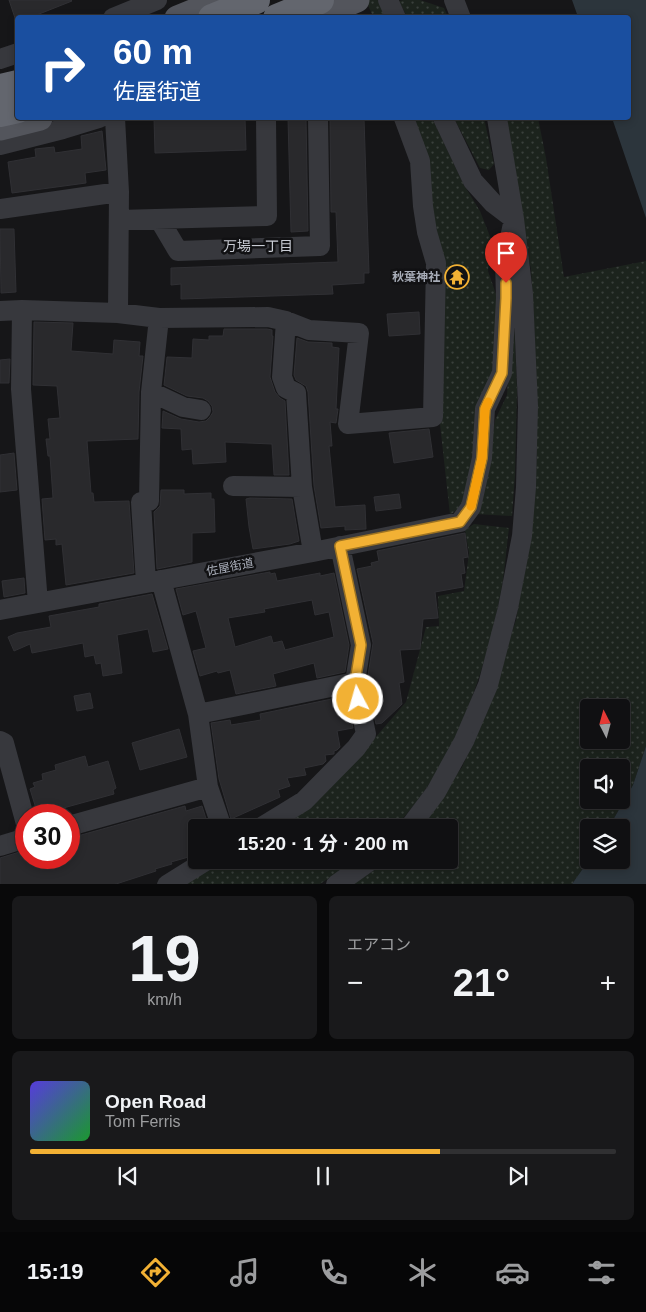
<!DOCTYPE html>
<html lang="ja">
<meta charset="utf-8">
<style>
body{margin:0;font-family:Arial,"Noto Sans JP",sans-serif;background:#19191b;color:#f1f3f6;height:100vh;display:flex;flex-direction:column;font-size:19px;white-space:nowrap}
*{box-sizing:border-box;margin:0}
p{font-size:16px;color:#9c9d9f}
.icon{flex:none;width:28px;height:28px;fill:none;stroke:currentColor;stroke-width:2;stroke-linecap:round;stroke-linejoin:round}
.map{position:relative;height:884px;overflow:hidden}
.side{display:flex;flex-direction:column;gap:12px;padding:12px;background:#09090a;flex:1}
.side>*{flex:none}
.banner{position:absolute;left:15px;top:15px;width:616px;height:105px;border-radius:5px;box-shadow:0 2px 8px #0003,0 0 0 1px #303032;background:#1a4fa0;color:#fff;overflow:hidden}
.needle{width:32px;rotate:354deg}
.buttons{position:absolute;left:580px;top:699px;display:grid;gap:10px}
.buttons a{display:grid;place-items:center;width:50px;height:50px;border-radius:5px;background:#101012;box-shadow:0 2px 8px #0003,0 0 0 1px #303032;font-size:25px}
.speed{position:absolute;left:15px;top:804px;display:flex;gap:10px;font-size:25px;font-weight:700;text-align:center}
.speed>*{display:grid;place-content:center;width:65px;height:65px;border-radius:50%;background:#101012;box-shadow:0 2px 8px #0003,0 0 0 1px #303032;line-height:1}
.speed .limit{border:8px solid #d22;background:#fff;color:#111}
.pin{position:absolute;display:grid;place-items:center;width:42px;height:42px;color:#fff;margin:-51px -21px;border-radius:50% 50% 50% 0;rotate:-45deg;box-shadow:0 0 5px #0007}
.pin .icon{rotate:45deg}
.me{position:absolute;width:55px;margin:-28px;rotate:354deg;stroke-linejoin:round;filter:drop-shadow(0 0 4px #0008)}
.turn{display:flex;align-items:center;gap:18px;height:105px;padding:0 15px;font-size:22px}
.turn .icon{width:65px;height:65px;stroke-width:2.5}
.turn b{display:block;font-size:35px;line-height:42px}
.big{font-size:38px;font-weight:700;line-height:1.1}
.side .card{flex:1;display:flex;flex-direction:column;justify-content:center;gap:8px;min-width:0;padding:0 18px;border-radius:8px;background:#19191b}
.side .dial{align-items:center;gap:0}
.dial b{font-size:65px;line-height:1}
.song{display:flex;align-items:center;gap:15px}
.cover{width:60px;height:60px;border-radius:8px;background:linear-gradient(135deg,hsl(250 70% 55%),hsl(130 70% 35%))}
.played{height:5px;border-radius:2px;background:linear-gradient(90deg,#f2b134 70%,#303032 70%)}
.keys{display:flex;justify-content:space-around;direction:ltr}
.heat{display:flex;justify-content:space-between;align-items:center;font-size:28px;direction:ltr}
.side .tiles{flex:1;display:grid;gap:12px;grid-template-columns:1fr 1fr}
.card:last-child{grid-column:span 2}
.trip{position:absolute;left:188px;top:819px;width:270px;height:50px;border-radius:5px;background:#101012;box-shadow:0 2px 8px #0003,0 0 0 1px #303032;font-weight:700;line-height:50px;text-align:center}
.tab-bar{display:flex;height:80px;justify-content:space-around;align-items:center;background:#060607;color:#9c9d9f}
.tab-bar .icon{width:35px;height:35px}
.tab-bar .current{color:#f2b134}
.tab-bar b{font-size:22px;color:#f1f3f6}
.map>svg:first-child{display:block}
.grass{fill:url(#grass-dots);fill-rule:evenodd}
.water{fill:#2c353c}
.building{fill:#29292c;stroke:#303034;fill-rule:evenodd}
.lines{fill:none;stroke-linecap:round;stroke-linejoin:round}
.minor{stroke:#37383d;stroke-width:20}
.major{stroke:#53555c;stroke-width:25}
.highway{stroke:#63666e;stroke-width:28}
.route-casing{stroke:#9d7322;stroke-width:12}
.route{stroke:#f2b134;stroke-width:9}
.slow{stroke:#f59e0b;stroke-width:9}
.labels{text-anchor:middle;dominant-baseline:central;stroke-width:5;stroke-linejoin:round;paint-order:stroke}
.poi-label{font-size:12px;font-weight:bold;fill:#a8adb8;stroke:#111113;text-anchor:end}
.street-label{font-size:12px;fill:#a8adb8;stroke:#111113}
.neighbourhood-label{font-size:14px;fill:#c9ccd4;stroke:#111113}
</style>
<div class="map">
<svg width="646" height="885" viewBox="0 0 646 885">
<defs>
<pattern id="grass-dots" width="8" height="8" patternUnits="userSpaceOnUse" patternTransform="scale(1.25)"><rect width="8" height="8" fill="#1c231d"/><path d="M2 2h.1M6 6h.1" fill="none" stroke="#3a403c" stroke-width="1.8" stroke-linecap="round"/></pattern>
</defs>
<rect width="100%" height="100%" fill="#161618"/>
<path class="grass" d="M 366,0 L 379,0 L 386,17 L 373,17 Z
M 403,0 L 420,0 L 444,8 L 448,17 L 407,17 L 399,1 Z
M 411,118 L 432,118 L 464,185 L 480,211 L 491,239 L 488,271 L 498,300 L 493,376 L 462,506 L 450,515 L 440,424 L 442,262 Z
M 454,118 L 484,118 L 494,164 L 489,170 L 480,168 Z
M 507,118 L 538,118 L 546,158 L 564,277 L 646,261 L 646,746 L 633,785 L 609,827 L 589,828 L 589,860 L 572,884 L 352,885 L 376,869 L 387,860 L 449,860 L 449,828 L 419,827 L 462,767 L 478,732 L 516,620 L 532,524 L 537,451 L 534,322 L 531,269 L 525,242 ZM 589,708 L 621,708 L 621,740 L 589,740 ZM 589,768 L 621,768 L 621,800 L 589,800 Z
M 513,298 L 517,390 L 515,475 L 512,516 L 475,514 L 487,465 L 495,420 L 507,395 Z
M 474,524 L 509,528 C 506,550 505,573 500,596 C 484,678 453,766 395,827 L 275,828 L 374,739 L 406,702 L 426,627 L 439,626 L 438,596 L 464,591 L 469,553 L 465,530 Z
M 221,860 L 356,860 L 320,884 L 183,885 Z"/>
<path class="water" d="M 572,0 L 646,0 L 646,218 L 612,118 L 629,118 L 629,18 L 578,17 Z
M 646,746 L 646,884 L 572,884 L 589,860 L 621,860 L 621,828 L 609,827 L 633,785 Z"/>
<path class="building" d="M 9,0 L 71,0 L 72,1 L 29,18 L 15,18 Z
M 154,118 L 245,118 L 246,150 L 155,153 Z
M 288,118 L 306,118 L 308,231 L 291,232 Z
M 330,118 L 364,118 L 369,273 L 364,273 L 364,283 L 332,285 L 333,294 L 181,299 L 181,284 L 171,285 L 171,268 L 338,262 L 336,212 L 331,212 Z
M 102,131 L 106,170 L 85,173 L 86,183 L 12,193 L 8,162 L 36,157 L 35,149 L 54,147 L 55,153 L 82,149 L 81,136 Z
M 0,229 L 14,229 L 16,292 L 1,293 Z
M 419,312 L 420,334 L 389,336 L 387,314 Z
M 34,322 L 73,323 L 71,351 L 113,354 L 114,340 L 140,342 L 139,356 L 143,356 L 139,392 L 138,439 L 87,441 L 91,493 L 93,493 L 94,502 L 129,501 L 134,573 L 66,585 L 62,544 L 56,545 L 56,539 L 45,540 L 42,499 L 53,498 L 50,456 L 48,456 L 46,439 L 50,439 L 48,419 L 60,418 L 57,386 L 33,385 Z
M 224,329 L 267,329 L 272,330 L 272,336 L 273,336 L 270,377 L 275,392 L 280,398 L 285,401 L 289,475 L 274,475 L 272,444 L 225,442 L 226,462 L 193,464 L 192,449 L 182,450 L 181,429 L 162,428 L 163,411 L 181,419 L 199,422 L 206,421 L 210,417 L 213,412 L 212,406 L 208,401 L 203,398 L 187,396 L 164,385 L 167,357 L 192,358 L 193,339 L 209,340 L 209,336 L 223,336 Z
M 297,338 L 308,342 L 332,343 L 332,347 L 339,348 L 336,409 L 338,409 L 336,423 L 330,422 L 332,446 L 329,446 L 335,507 L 365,505 L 366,529 L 345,530 L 345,526 L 321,528 L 314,486 L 308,392 L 306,386 L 296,380 L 294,375 Z
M 10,359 L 9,383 L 0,383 L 0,360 Z
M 429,429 L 433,457 L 394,463 L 389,433 Z
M 14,453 L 17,490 L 0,492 L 0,455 Z
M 161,490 L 184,490 L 184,494 L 211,493 L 211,499 L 214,499 L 215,532 L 192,533 L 192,562 L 157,569 L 154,512 L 160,506 Z
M 399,494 L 401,508 L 376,511 L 374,497 Z
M 250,498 L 292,499 L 299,541 L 290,544 L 253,549 L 249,527 L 246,499 Z
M 465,533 L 468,557 L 463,558 L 465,573 L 461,574 L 463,587 L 435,592 L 438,618 L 423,619 L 420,649 L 400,650 L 404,682 L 399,683 L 402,704 L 382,723 L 376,724 L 367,682 L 373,643 L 357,569 L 372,566 L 371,563 L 379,561 L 377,551 Z
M 270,572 L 270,574 L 275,573 L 277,581 L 320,573 L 320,576 L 334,573 L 349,645 L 345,672 L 317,678 L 314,663 L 273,674 L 276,686 L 236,694 L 230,670 L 218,673 L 217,671 L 200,676 L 193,651 L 206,648 L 196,611 L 183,615 L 176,589 ZM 312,600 L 315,615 L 329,612 L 334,637 L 285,650 L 282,641 L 273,643 L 271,636 L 235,647 L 228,618 L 265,612 L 264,609 Z
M 24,578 L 25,593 L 4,597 L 2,581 Z
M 152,594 L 168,649 L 153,652 L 148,629 L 117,635 L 122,673 L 103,676 L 101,663 L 96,664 L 94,655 L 85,657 L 83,643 L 32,653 L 30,644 L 14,651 L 8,637 L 17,633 L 51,627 L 49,616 L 99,607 L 99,604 Z
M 90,693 L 93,708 L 77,711 L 74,696 Z
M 346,696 L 353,728 L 337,731 L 340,747 L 337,750 L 334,751 L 334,754 L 325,755 L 326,761 L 323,764 L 304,768 L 306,775 L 287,778 L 290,786 L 278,790 L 280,797 L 231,819 L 219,779 L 211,723 L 230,720 L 231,725 L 261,720 L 260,714 Z
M 179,729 L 187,757 L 140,770 L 132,743 Z
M 85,756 L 88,767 L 108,761 L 116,788 L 113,790 L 114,794 L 38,815 L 30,789 L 35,787 L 33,783 L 43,780 L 42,774 L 56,770 L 55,765 Z
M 185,806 L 186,811 L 202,806 L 209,828 L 196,828 L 196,853 L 192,856 L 171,862 L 172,864 L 155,869 L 156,871 L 113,885 L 0,885 L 0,858 L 26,850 L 26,858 L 69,858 L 69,846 L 76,844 L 74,837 Z"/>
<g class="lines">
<path class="minor" d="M 388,0 L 396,18
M 454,0 L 461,18
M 113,18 L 157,0
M 0,59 L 18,53
M 115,118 L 119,192
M 443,118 L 473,181 L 493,203 L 514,219
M 0,145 L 63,129 L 99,118
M 0,209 L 119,192 L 118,313
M 159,219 L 178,251 L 320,246 L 318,118
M 119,220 L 267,216 L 266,118
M 22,310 L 21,389 L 38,603
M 0,311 L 22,310 L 118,313 L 159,318 L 268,317 L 286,321 L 309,330 L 359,333 L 348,424 L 433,417 L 436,263 L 427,232 L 423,206 L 420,161 L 404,118
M 159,318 L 151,392 L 183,407 L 201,410
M 286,321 L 282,377 L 286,388 L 296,393 L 302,487 L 313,552
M 233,486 L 302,487
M 340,546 L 361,645 L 355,682
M 146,583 L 141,502 L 149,501 L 151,392
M 0,610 L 313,552 L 460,522 L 471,507 L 482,458 L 485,409 L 502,373 L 506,298 L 505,261 L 514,219
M 198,714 L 355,682 L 366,734 L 356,748 L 304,801 L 260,828
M 0,741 L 4,743 L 26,824
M 208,787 L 222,828
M 69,826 L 208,787 L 198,714 L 161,580
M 409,828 L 436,792 L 464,741 L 488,685 L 508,608 L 522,536 L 526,487 L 528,406 L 523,294 L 514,219 L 497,118
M 0,846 L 26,838
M 167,885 L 207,860
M 336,885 L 371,860"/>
<path class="major" d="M 177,18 L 222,0
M 314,18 L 357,0
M 0,128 L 40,118"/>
<path class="highway" d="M 212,18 L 256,0
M 277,18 L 320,0
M 0,88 L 18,84
M 0,113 L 18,109"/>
</g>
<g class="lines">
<g class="route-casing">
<path id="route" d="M 358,699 L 355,682 L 361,645 L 340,546 L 460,522 L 471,507 L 482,458 L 485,409 L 502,373 L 506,298 L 506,283"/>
</g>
<use href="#route" class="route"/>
<path class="slow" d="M 471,506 L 482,458 L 485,409 L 488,402"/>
</g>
<defs>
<g id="temple-ring" transform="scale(1.25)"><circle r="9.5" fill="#111113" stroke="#f2b134" stroke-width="1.5"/><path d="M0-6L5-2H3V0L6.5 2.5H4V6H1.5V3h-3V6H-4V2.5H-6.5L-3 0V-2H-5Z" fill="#f2b134"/></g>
</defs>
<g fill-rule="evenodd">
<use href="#temple-ring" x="457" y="277"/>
</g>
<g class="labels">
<g class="poi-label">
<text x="440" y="277">秋葉神社</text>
</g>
<g class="street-label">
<text transform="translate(230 567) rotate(-11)">佐屋街道</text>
</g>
<g class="neighbourhood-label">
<text x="258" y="246">万場一丁目</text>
</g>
</g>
</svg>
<div class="buttons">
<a><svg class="needle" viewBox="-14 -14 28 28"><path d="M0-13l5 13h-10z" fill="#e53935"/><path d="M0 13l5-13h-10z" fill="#9c9d9f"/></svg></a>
<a><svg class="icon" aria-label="sound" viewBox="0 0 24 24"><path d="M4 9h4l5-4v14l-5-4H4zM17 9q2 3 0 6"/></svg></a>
<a><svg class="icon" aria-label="layers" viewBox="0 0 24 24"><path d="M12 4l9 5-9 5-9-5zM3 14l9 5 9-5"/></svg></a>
</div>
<div class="speed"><div class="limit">30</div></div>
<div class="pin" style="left:506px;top:283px;background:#d93025"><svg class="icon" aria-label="arrive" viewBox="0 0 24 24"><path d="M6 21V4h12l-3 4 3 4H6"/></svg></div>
<svg class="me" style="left:358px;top:699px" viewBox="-20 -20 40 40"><circle r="17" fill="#f2b134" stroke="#fff" stroke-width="3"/><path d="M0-11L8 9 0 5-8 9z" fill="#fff"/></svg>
<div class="trip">15:20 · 1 分 · 200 m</div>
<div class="banner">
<div class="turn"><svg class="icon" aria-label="right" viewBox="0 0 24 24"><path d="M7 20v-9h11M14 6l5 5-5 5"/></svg><div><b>60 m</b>佐屋街道</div></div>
</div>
</div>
<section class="side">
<div class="tiles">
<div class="card dial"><b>19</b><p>km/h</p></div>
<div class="card"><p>エアコン</p>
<div class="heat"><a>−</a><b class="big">21°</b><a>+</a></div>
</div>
<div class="card">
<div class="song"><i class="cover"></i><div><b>Open Road</b><p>Tom Ferris</p></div></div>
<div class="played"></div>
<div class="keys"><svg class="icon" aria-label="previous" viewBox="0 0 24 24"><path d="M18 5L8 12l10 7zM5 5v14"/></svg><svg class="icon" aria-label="pause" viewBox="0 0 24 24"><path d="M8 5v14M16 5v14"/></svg><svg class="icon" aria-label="next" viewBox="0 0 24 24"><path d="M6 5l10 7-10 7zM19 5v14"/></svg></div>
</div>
</div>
</section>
<nav class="tab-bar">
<b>15:19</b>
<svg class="icon current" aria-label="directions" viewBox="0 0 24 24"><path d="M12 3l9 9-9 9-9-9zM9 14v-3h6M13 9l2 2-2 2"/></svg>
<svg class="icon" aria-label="music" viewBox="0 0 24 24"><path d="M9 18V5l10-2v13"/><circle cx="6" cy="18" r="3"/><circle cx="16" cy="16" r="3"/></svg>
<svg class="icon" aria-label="phone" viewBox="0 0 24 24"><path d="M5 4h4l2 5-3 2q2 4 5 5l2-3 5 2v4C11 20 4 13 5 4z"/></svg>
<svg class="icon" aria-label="climate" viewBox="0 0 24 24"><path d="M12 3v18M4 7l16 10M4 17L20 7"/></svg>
<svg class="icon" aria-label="car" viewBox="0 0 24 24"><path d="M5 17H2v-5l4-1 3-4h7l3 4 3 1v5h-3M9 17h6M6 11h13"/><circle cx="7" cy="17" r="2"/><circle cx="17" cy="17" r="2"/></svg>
<svg class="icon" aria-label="filters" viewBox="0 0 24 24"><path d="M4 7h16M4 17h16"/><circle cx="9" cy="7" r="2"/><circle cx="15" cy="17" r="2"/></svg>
</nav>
